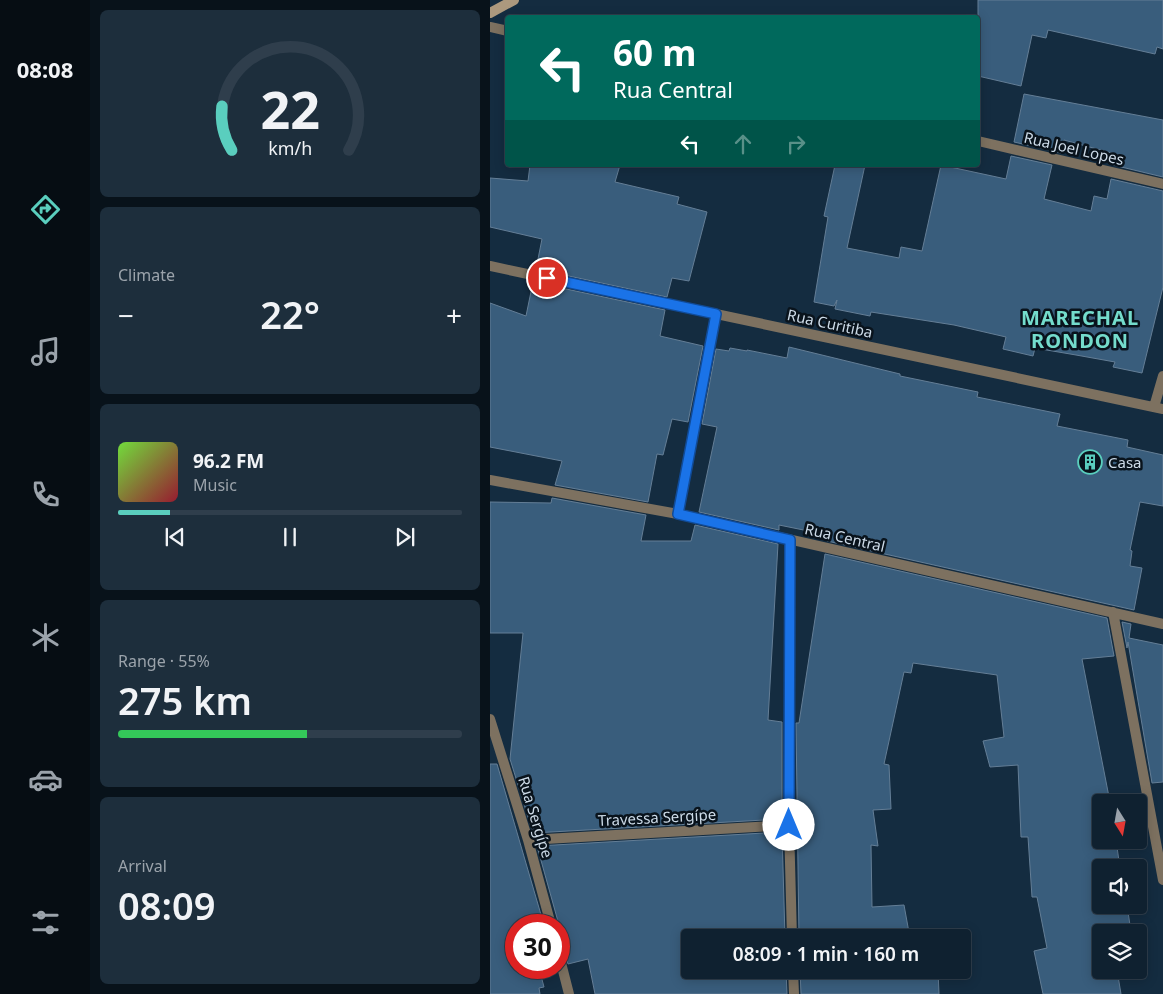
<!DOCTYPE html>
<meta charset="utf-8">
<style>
body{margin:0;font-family:"Noto Sans",sans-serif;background:#1d2e3c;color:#f1f3f6;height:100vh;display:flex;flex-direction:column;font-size:19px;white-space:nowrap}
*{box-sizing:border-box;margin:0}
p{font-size:16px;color:#9ba3ab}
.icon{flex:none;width:28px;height:28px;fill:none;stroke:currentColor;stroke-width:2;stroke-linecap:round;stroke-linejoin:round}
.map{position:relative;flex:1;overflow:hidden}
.drawer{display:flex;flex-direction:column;gap:10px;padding:10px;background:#08121a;width:400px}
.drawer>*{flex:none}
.top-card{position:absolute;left:15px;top:15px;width:475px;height:152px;border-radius:5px;box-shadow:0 2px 12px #0003,0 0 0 1px #2f3e4c;background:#00695c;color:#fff;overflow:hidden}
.needle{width:32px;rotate:169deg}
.buttons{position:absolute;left:602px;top:794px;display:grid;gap:10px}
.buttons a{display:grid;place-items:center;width:55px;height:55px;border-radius:5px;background:#0f2130;box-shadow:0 2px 12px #0003,0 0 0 1px #2f3e4c;font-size:25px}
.speed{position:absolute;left:15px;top:914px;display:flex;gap:10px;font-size:25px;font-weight:700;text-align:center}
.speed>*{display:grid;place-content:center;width:65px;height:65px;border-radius:50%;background:#0f2130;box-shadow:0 2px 12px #0003,0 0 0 1px #2f3e4c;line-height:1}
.speed .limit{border:8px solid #d22;background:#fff;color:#111}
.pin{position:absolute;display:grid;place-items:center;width:42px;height:42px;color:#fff;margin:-21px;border:2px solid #fff;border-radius:50%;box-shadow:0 1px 5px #0007}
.me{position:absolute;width:55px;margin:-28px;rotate:0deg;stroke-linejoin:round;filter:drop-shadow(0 0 4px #0008)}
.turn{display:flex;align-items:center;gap:18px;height:105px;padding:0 25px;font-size:22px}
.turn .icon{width:65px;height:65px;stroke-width:2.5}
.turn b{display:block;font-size:35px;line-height:42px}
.lanes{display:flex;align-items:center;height:48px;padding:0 25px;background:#0003;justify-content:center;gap:25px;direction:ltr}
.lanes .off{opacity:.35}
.big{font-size:38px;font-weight:600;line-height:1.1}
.drawer .card{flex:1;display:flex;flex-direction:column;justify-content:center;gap:8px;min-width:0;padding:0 18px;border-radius:8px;background:#1d2e3c}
.drawer .dial{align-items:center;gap:0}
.dial svg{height:130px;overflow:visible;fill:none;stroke:#2f3e4c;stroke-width:7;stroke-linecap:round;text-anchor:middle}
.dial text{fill:#f1f3f6;stroke:none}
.song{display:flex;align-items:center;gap:15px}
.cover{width:60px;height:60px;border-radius:8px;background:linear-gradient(135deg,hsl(100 70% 55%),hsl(350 70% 35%))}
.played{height:5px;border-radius:2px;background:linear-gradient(90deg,#5acebe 15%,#2f3e4c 15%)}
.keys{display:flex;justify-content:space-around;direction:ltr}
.heat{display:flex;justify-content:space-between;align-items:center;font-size:28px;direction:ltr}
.charge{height:8px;border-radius:4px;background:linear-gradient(90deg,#34c759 55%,#2f3e4c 0)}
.trip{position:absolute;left:191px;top:929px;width:290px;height:50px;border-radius:5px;background:#0f2130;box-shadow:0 2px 12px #0003,0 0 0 1px #2f3e4c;font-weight:600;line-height:50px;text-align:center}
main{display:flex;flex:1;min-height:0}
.tab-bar{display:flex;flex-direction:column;width:90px;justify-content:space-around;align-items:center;background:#060d13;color:#9ba3ab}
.tab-bar .icon{width:35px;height:35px}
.tab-bar .current{color:#5acebe}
.tab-bar b{font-size:22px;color:#f1f3f6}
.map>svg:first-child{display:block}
.building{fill:#395d7c;stroke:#647e96}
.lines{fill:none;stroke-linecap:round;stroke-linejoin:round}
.street{stroke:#7d7160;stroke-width:10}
.secondary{stroke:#ac997e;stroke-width:10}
.route-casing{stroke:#114b97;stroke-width:12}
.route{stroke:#1a73e8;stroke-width:9}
.labels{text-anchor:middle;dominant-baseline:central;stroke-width:5;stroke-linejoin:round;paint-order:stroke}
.street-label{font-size:15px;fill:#cddbe8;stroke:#09131c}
.poi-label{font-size:15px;fill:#cddbe8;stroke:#09131c;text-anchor:start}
.district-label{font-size:20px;font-weight:bold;letter-spacing:1px;fill:#74dccc;stroke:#09131c}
</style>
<main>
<nav class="tab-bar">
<b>08:08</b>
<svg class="icon current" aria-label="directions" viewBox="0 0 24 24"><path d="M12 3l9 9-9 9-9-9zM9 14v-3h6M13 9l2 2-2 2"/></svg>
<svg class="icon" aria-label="music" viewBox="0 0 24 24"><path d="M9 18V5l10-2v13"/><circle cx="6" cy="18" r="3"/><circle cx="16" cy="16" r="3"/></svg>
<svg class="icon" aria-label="phone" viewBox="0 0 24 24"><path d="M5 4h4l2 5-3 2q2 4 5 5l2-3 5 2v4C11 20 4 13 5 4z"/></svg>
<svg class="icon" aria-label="climate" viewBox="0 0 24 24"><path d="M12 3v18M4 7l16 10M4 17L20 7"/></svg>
<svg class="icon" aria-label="car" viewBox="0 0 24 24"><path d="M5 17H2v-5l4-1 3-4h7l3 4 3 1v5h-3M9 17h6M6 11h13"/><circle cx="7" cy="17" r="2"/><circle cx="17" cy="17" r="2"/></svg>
<svg class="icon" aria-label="filters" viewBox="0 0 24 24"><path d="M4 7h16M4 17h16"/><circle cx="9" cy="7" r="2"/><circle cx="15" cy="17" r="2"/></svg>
</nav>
<section class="drawer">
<div class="card dial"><svg viewBox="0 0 100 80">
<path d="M14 69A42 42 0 1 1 86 69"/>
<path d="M14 69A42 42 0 0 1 8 42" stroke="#5acebe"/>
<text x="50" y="56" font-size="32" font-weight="700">22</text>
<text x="50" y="72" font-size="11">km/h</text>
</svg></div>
<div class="card"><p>Climate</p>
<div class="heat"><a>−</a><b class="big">22°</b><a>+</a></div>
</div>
<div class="card">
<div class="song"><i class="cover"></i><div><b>96.2 FM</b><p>Music</p></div></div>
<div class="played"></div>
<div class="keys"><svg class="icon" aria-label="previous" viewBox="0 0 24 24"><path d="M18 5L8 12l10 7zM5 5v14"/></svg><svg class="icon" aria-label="pause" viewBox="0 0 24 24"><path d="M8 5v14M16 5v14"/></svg><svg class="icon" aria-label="next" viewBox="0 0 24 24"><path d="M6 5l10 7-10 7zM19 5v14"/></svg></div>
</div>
<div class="card"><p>Range · 55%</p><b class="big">275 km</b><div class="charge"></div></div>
<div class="card"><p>Arrival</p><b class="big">08:09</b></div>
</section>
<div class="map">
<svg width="673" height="994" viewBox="0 0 673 994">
<rect width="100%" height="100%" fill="#142c40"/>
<path class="building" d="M 488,0 L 673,0 L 673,49 L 667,47 L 665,54 L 558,30 L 556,38 L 542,35 L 531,86 L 488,76 Z
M 534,94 L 673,120 L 673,177 L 623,165 L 625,154 L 574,140 L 571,153 L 524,142 Z
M 521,156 L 562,165 L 554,199 L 601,211 L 604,196 L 617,199 L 621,179 L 673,191 L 673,287 L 652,373 L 623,367 L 625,362 L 586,355 L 545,348 L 543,356 L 513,349 L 516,337 L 464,325 L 381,312 L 380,316 L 345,309 L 347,300 L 344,306 L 324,302 L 338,217 L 334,216 L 345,165 L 375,165 L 357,248 L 409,258 L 411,247 L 432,251 L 451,165 L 516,179 Z
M 40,165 L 130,165 L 125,182 L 189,197 L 187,204 L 217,212 L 199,281 L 182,278 L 177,297 L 46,269 L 52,239 L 0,227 L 0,178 L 38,181 Z
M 43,282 L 175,310 L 170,336 L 213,346 L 198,422 L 182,419 L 173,455 L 167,454 L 158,502 L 65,485 L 72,461 L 0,447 L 0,303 L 36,316 Z
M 299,347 L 410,374 L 410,376 L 488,392 L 487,397 L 570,414 L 567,426 L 638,440 L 637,447 L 673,455 L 673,506 L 650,502 L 640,550 L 642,551 L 640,566 L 652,568 L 644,610 L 337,541 L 338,535 L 289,525 L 289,530 L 209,512 L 227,427 L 212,424 L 226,349 L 239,351 L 240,348 L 257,351 L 257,350 L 297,358 Z
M 62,498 L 156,515 L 151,541 L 201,541 L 205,525 L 288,544 L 278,720 L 292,722 L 292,819 L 43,833 L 20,759 L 33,633 L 0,633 L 0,502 L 61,503 Z
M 335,554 L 617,618 L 624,656 L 592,659 L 620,802 L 611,802 L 611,840 L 626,840 L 630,868 L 611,868 L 611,905 L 637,905 L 641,932 L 611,932 L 611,970 L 627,970 L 631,994 L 553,994 L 544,951 L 557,948 L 547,897 L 542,897 L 538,837 L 531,837 L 528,765 L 500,767 L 493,741 L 514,737 L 507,675 L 423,663 L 421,673 L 414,672 L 394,764 L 399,765 L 401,809 L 383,810 L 388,846 L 381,845 L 382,907 L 414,905 L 420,938 L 309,938 L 306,723 L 309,723 Z
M 632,622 L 641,624 L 639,638 L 673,645 L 673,782 L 662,783 L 638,642 L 637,648 Z
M 0,764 L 7,764 L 54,925 L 26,925 L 26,968 L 65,968 L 50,972 L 54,987 L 49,988 L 50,994 L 0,994 Z
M 292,832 L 295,938 L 200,938 L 200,970 L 296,970 L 297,994 L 105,994 L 98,959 L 78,964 L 74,951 L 69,948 L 69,925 L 47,846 Z
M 310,970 L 448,970 L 449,994 L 311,994 Z"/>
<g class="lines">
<path class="street" d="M 0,27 L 18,31
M 488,141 L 673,184
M 0,266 L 673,409
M 664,407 L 673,376
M 0,480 L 188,514 L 673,624
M 188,514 L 226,314
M 300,540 L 299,825 L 302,938
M 623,612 L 673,880
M 0,719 L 38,840 L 61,925
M 38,840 L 299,825
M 69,955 L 79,994
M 303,970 L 304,994"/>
<path class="secondary" d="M 0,13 L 24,0"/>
</g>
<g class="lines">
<g class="route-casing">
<path id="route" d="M 57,278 L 226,314 L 188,514 L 300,540 L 299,825"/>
</g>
<use href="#route" class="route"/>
</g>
<defs>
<g id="building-ring" transform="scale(1.25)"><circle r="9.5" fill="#09131c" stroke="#5acebe" stroke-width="1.5"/><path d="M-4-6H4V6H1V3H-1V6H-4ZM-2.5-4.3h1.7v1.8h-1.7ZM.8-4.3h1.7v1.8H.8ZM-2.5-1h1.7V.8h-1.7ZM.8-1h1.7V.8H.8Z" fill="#5acebe"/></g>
</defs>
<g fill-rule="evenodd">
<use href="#building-ring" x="600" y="462"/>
</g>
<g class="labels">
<g class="street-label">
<text transform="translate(584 148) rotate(13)">Rua Joel Lopes</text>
<text transform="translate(340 323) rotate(12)">Rua Curitiba</text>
<text transform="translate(355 537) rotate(13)">Rua Central</text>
<text transform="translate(46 817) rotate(73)">Rua Sergípe</text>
<text transform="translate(167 817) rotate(-3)">Travessa Sergípe</text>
</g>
<g class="poi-label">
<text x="618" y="462">Casa</text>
</g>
<g class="district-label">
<text x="590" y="317">MARECHAL<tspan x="590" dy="23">RONDON</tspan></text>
</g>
</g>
</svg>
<div class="buttons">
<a><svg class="needle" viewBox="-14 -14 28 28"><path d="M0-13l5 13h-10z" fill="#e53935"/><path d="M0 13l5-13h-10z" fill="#9ba3ab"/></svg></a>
<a><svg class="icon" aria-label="sound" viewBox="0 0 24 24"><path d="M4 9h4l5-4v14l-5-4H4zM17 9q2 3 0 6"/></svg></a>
<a><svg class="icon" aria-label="layers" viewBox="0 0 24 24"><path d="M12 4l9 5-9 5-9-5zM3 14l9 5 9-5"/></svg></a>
</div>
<div class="speed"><div class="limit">30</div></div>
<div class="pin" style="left:57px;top:278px;background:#d93025"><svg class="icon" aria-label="arrive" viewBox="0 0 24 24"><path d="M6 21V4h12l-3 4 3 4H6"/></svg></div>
<svg class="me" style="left:299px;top:825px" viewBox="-20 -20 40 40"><circle r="19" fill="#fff"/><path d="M0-13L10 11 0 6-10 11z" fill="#1a73e8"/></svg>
<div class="trip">08:09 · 1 min · 160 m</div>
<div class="top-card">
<div class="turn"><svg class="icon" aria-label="left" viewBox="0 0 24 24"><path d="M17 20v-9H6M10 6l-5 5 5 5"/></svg><div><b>60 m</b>Rua Central</div></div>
<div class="lanes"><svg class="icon" aria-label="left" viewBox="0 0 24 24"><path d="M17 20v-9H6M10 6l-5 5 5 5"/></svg><svg class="icon off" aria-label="ahead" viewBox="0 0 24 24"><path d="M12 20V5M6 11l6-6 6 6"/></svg><svg class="icon off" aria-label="right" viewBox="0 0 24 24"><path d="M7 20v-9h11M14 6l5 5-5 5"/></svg></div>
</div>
</div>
</main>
